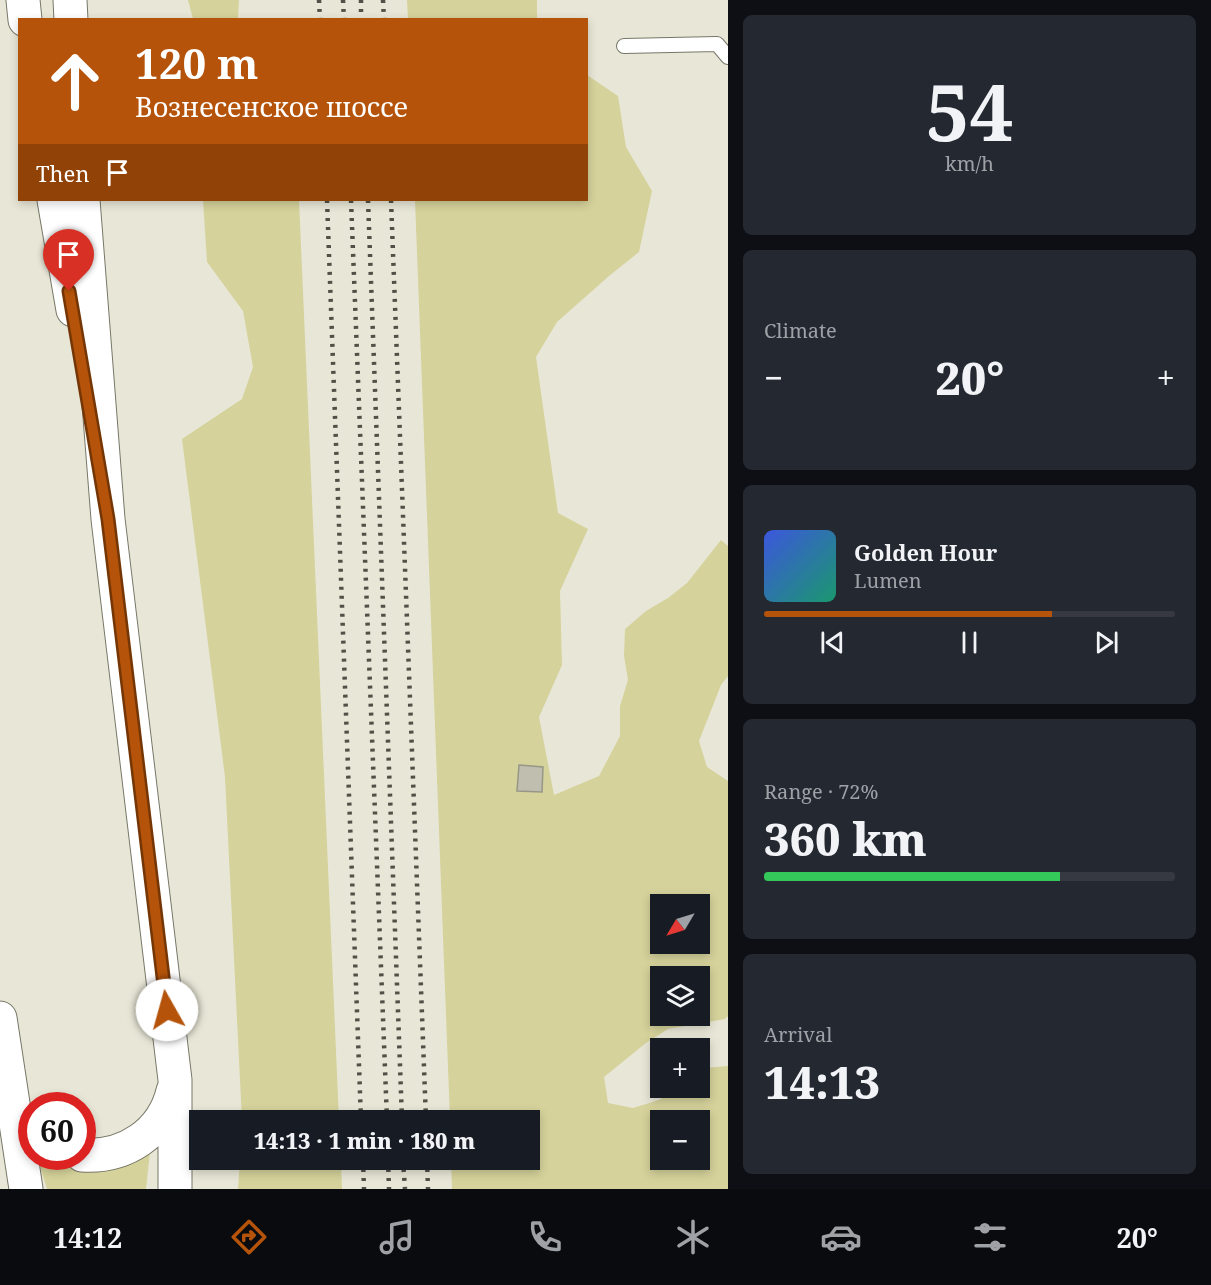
<!DOCTYPE html>
<meta charset="utf-8">
<style>
body{margin:0;font-family:"Noto Serif",serif;background:#242831;color:#f1f3f6;height:100vh;display:flex;flex-direction:column;font-size:22px;white-space:nowrap}
*{box-sizing:border-box;margin:0}
p{font-size:20px;color:#9ea1a6}
.icon{flex:none;width:33px;height:33px;fill:none;stroke:currentColor;stroke-width:2;stroke-linecap:round;stroke-linejoin:round}
.map{position:relative;flex:1;overflow:hidden}
.details{display:flex;flex-direction:column;gap:15px;padding:15px;background:#0d0f14;width:483px}
.details>*{flex:none}
.banner{position:absolute;left:18px;top:18px;width:570px;height:183px;border-radius:0px;box-shadow:0 3px 9px #0003;background:#b45309;color:#fff;overflow:hidden}
.needle{width:39px;rotate:232deg}
.fabs{position:absolute;left:650px;top:894px;display:grid;gap:12px}
.fabs a{display:grid;place-items:center;width:60px;height:60px;border-radius:0px;background:#171b24;box-shadow:0 3px 9px #0003;font-size:30px}
.speed{position:absolute;left:18px;top:1092px;display:flex;gap:12px;font-size:30px;font-weight:700;text-align:center}
.speed>*{display:grid;place-content:center;width:78px;height:78px;border-radius:50%;background:#171b24;box-shadow:0 3px 9px #0003;line-height:1}
.speed .limit{border:9px solid #d22;background:#fff;color:#111}
.pin{position:absolute;display:grid;place-items:center;width:51px;height:51px;color:#fff;margin:-62px -26px;border-radius:50% 50% 50% 0;rotate:-45deg;box-shadow:0 0 6px #0007}
.pin .icon{rotate:45deg}
.me{position:absolute;width:66px;margin:-33px;rotate:353deg;stroke-linejoin:round;filter:drop-shadow(0 0 4px #0008)}
.turn{display:flex;align-items:center;gap:21px;height:126px;padding:0 18px;font-size:27px}
.turn .icon{width:78px;height:78px;stroke-width:2.5}
.turn b{display:block;font-size:42px;line-height:51px}
.then{display:flex;align-items:center;height:57px;padding:0 18px;background:#0003;gap:12px;font-size:22px}
.big{font-size:45px;font-weight:800;line-height:1.1}
.details .widget{flex:1;display:flex;flex-direction:column;justify-content:center;gap:9px;min-width:0;padding:0 21px;border-radius:9px;background:#242831}
.details .dial{align-items:center;gap:0}
.dial b{font-size:78px;line-height:1}
.song{display:flex;align-items:center;gap:18px}
.cover{width:72px;height:72px;border-radius:9px;background:linear-gradient(135deg,hsl(230 70% 55%),hsl(160 70% 35%))}
.played{height:6px;border-radius:3px;background:linear-gradient(90deg,#b45309 70%,#363941 70%)}
.keys{display:flex;justify-content:space-around;direction:ltr}
.heat{display:flex;justify-content:space-between;align-items:center;font-size:33px;direction:ltr}
.charge{height:9px;border-radius:4px;background:linear-gradient(90deg,#34c759 72%,#363941 0)}
.trip{position:absolute;left:189px;top:1110px;width:351px;height:60px;border-radius:0px;background:#171b24;box-shadow:0 3px 9px #0003;font-weight:800;line-height:60px;text-align:center}
.menu{display:flex;height:96px;justify-content:space-around;align-items:center;background:#090b0e;color:#9ea1a6}
.menu .icon{width:42px;height:42px}
.menu .current{color:#b45309}
.menu b{font-size:27px;color:#f1f3f6}
main{display:flex;flex:1;min-height:0}
.map>svg:first-child{display:block}
.green{fill:#d5d29b;fill-rule:evenodd}
.building{fill:#c0bfaf;stroke:#979787;stroke-width:1.5}
.lines{fill:none;stroke-linecap:round;stroke-linejoin:round}
.lane-casing{stroke:#777768;stroke-width:16}
.primary-casing{stroke:#777768;stroke-width:35}
.lane{stroke:#fff;stroke-width:14}
.primary{stroke:#fff;stroke-width:33}
.rail{stroke:#505047;stroke-width:4.5;stroke-dasharray:3 6;stroke-linecap:butt}
.route-casing{stroke:#753606;stroke-width:15}
.route{stroke:#b45309;stroke-width:10}
</style>
<main>
<div class="map">
<svg width="728" height="1189" viewBox="0 0 728 1189">
<rect width="100%" height="100%" fill="#e8e7d7"/>
<path class="green" d="M 188,0 L 239,0 L 238,19 L 193,19 Z
M 407,0 L 537,0 L 537,19 L 408,19 Z
M 587,75 L 618,96 L 626,147 L 652,191 L 639,252 L 609,276 L 557,322 L 536,357 L 558,513 L 588,529 L 560,591 L 562,665 L 539,717 L 554,795 L 599,776 L 620,736 L 620,706 L 628,680 L 624,656 L 625,629 L 646,611 L 668,598 L 687,583 L 721,540 L 728,546 L 728,676 L 721,685 L 699,741 L 707,767 L 728,781 L 728,1016 L 725,1019 L 668,1029 L 646,1043 L 604,1077 L 608,1103 L 633,1108 L 659,1100 L 679,1088 L 699,1088 L 699,1073 L 705,1068 L 728,1066 L 728,1189 L 452,1189 L 451,1160 L 530,1160 L 530,1120 L 450,1120 L 415,200 L 586,200 ZM 660,904 L 699,904 L 699,944 L 660,944 ZM 660,976 L 699,976 L 699,1016 L 660,1016 ZM 660,1120 L 699,1120 L 699,1160 L 660,1160 Z
M 203,200 L 299,200 L 339,1120 L 242,1120 L 225,777 L 182,439 L 242,399 L 253,367 L 243,311 L 207,262 Z
M 150,1152 L 146,1189 L 47,1189 L 38,1160 L 38,1157 L 52,1157 L 77,1165 Z
M 240,1160 L 341,1160 L 342,1189 L 238,1189 Z"/>
<path class="building" d="M 519,765 L 543,767 L 542,792 L 517,791 Z"/>
<g class="lines">
<g class="lane-casing">
<path id="lane" d="M 624,46 L 717,44 L 728,57"/>
</g>
<g class="primary-casing">
<path id="primary" d="M 23,0 L 25,20
M 70,0 L 71,20
M 54,200 L 73,310
M 83,200 L 108,519 L 175,1080 L 175,1189
M 0,1018 L 26,1189
M 82,1155 C 125,1158 163,1133 173,1091"/>
</g>
<use href="#lane" class="lane"/>
<use href="#primary" class="primary"/>
<path class="rail" d="M 319,0 L 320,20
M 343,0 L 344,20
M 361,0 L 361,20
M 383,0 L 384,20
M 327,200 L 361,1120
M 351,200 L 387,1120
M 368,200 L 402,1120
M 391,200 L 426,1120
M 363,1160 L 364,1189
M 388,1160 L 389,1189
M 403,1160 L 405,1189
M 427,1160 L 428,1189"/>
</g>
<g class="lines">
<g class="route-casing">
<path id="route" d="M 69,291 L 108,519 L 167,1010"/>
</g>
<use href="#route" class="route"/>
</g>
</svg>
<div class="fabs">
<a><svg class="needle" viewBox="-14 -14 28 28"><path d="M0-13l5 13h-10z" fill="#e53935"/><path d="M0 13l5-13h-10z" fill="#9ea1a6"/></svg></a>
<a><svg class="icon" aria-label="layers" viewBox="0 0 24 24"><path d="M12 4l9 5-9 5-9-5zM3 14l9 5 9-5"/></svg></a>
<a>+</a>
<a>−</a>
</div>
<div class="speed"><div class="limit">60</div></div>
<div class="pin" style="left:69px;top:291px;background:#d93025"><svg class="icon" aria-label="arrive" viewBox="0 0 24 24"><path d="M6 21V4h12l-3 4 3 4H6"/></svg></div>
<svg class="me" style="left:167px;top:1010px" viewBox="-20 -20 40 40"><circle r="19" fill="#fff"/><path d="M0-13L10 11 0 6-10 11z" fill="#b45309"/></svg>
<div class="trip">14:13 · 1 min · 180 m</div>
<div class="banner">
<div class="turn"><svg class="icon" aria-label="ahead" viewBox="0 0 24 24"><path d="M12 20V5M6 11l6-6 6 6"/></svg><div><b>120 m</b>Вознесенское шоссе</div></div>
<div class="then">Then<svg class="icon" aria-label="arrive" viewBox="0 0 24 24"><path d="M6 21V4h12l-3 4 3 4H6"/></svg></div>
</div>
</div>
<section class="details">
<div class="widget dial"><b>54</b><p>km/h</p></div>
<div class="widget"><p>Climate</p>
<div class="heat"><a>−</a><b class="big">20°</b><a>+</a></div>
</div>
<div class="widget">
<div class="song"><i class="cover"></i><div><b>Golden Hour</b><p>Lumen</p></div></div>
<div class="played"></div>
<div class="keys"><svg class="icon" aria-label="previous" viewBox="0 0 24 24"><path d="M18 5L8 12l10 7zM5 5v14"/></svg><svg class="icon" aria-label="pause" viewBox="0 0 24 24"><path d="M8 5v14M16 5v14"/></svg><svg class="icon" aria-label="next" viewBox="0 0 24 24"><path d="M6 5l10 7-10 7zM19 5v14"/></svg></div>
</div>
<div class="widget"><p>Range · 72%</p><b class="big">360 km</b><div class="charge"></div></div>
<div class="widget"><p>Arrival</p><b class="big">14:13</b></div>
</section>
</main>
<nav class="menu">
<b>14:12</b>
<svg class="icon current" aria-label="directions" viewBox="0 0 24 24"><path d="M12 3l9 9-9 9-9-9zM9 14v-3h6M13 9l2 2-2 2"/></svg>
<svg class="icon" aria-label="music" viewBox="0 0 24 24"><path d="M9 18V5l10-2v13"/><circle cx="6" cy="18" r="3"/><circle cx="16" cy="16" r="3"/></svg>
<svg class="icon" aria-label="phone" viewBox="0 0 24 24"><path d="M5 4h4l2 5-3 2q2 4 5 5l2-3 5 2v4C11 20 4 13 5 4z"/></svg>
<svg class="icon" aria-label="climate" viewBox="0 0 24 24"><path d="M12 3v18M4 7l16 10M4 17L20 7"/></svg>
<svg class="icon" aria-label="car" viewBox="0 0 24 24"><path d="M5 17H2v-5l4-1 3-4h7l3 4 3 1v5h-3M9 17h6M6 11h13"/><circle cx="7" cy="17" r="2"/><circle cx="17" cy="17" r="2"/></svg>
<svg class="icon" aria-label="filters" viewBox="0 0 24 24"><path d="M4 7h16M4 17h16"/><circle cx="9" cy="7" r="2"/><circle cx="15" cy="17" r="2"/></svg>
<b>20°</b>
</nav>
